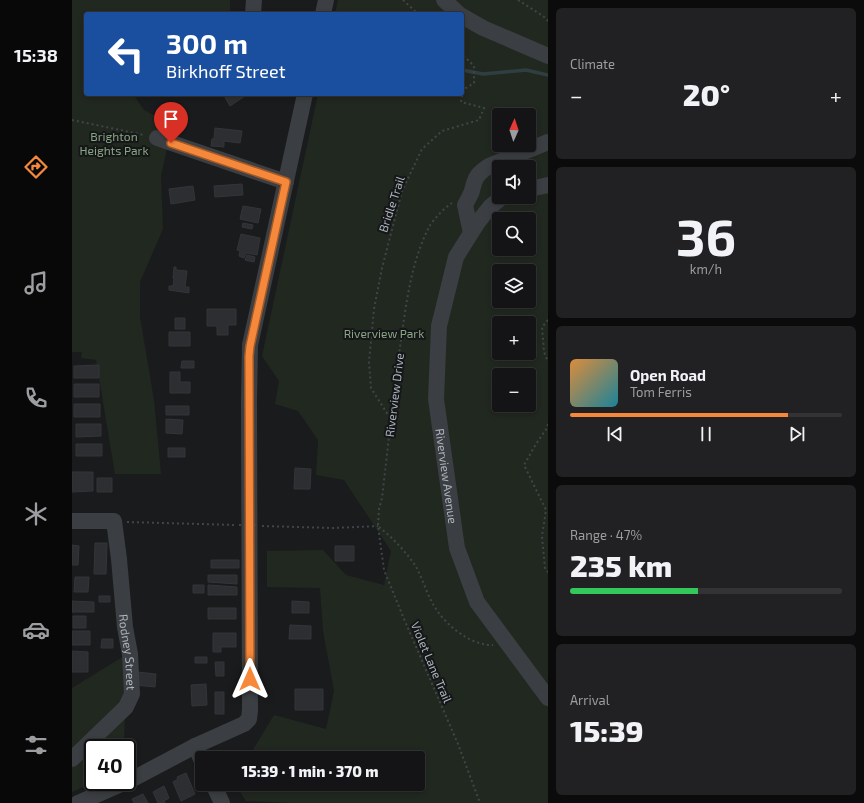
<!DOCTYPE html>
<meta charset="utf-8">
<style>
body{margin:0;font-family:"Exo 2",sans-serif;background:#212123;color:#f1f3f6;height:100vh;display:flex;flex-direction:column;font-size:15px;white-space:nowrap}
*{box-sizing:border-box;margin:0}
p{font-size:13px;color:#9d9ea1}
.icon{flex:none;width:22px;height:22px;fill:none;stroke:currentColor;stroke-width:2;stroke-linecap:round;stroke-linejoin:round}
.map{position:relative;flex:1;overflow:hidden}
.side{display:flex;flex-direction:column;gap:8px;padding:8px;background:#0b0b0c;width:316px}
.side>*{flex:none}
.guide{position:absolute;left:12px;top:12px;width:380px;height:84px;border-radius:4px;box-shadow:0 2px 6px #0003,0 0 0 1px #333335;background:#1a4fa0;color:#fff;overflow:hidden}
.needle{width:26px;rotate:3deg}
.controls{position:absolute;left:420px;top:108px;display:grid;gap:8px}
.controls a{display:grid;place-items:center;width:44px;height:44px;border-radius:4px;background:#141416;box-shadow:0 2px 6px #0003,0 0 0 1px #333335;font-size:20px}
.speed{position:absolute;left:12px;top:739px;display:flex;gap:8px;font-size:20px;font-weight:700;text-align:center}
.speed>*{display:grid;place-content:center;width:52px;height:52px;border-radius:50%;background:#141416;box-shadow:0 2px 6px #0003,0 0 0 1px #333335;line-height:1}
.speed .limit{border:2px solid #111;border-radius:6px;background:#fff;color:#111}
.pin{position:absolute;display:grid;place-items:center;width:34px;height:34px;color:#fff;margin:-41px -17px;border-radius:50% 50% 50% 0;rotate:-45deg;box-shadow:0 0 4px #0007}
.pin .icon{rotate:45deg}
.me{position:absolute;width:44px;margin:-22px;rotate:0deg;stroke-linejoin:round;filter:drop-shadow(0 0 3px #0008)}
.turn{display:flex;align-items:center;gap:14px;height:84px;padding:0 16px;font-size:18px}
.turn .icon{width:52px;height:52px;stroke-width:2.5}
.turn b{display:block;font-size:28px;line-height:34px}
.big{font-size:30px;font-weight:800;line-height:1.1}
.side .widget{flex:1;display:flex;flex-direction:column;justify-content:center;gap:6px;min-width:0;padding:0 14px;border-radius:6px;background:#212123}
.side .dial{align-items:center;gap:0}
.dial b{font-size:52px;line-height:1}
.song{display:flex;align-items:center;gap:12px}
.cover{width:48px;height:48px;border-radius:6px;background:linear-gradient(135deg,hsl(30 70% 55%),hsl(190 70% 35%))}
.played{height:4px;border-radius:2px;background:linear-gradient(90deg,#f5883a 80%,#333335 80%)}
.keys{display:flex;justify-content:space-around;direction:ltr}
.heat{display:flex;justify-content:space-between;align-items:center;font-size:22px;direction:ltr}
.charge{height:6px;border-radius:3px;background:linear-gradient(90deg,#34c759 47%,#333335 0)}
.trip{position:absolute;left:123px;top:751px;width:230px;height:40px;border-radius:4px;background:#141416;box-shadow:0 2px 6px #0003,0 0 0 1px #333335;font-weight:800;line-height:40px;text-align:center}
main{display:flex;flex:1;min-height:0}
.tab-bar{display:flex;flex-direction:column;width:72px;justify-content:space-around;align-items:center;background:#080809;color:#9d9ea1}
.tab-bar .icon{width:28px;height:28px}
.tab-bar .on{color:#f5883a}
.tab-bar b{font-size:18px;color:#f1f3f6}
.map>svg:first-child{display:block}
.green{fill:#212820;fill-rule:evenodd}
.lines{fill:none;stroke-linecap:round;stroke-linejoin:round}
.stream{stroke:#303e41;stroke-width:3.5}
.building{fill:#2d2e31;stroke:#343539}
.path{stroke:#414549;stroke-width:2;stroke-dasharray:2 3;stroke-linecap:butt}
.minor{stroke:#3b3e42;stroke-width:16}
.path-bridge{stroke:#414549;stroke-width:2;stroke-dasharray:2 3;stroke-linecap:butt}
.route-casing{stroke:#9f5826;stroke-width:10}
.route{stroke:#f5883a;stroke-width:7}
.labels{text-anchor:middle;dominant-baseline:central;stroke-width:4;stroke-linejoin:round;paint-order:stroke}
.park-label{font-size:12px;fill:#8aa784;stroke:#151618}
.street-label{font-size:12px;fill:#adb5bc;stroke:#151618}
</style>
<main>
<nav class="tab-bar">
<b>15:38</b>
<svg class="icon on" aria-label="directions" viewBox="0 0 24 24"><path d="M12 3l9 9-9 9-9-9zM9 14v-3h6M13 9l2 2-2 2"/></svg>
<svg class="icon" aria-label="music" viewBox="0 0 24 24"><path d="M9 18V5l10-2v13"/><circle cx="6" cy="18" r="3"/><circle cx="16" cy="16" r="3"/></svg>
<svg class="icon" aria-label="phone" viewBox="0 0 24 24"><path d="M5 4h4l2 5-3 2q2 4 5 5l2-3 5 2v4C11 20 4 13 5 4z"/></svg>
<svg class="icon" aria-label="climate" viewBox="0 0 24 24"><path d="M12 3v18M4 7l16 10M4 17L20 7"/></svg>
<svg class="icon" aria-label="car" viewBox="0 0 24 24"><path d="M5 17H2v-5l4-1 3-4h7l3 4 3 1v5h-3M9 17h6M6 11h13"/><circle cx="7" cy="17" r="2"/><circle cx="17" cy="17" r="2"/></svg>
<svg class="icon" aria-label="filters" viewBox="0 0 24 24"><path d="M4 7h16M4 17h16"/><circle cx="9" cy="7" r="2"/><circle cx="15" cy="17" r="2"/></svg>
</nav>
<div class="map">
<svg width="476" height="803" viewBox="0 0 476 803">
<rect width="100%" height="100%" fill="#1a1b1d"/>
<path class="green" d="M 0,0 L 158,0 L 158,14 L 14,14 L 14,94 L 61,94 L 72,110 L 100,125 L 89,176 L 91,229 L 68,282 L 68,317 L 82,400 L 89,474 L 43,474 L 24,360 L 9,358 L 10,352 L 0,352 Z
M 266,0 L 476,0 L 476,803 L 219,803 L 174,801 L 163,784 L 346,784 L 346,758 L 176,758 L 202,715 L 254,729 L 262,691 L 251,631 L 248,588 L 195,587 L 195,551 L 251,550 L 274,575 L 312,585 L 319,551 L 272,480 L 244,475 L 246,440 L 226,411 L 203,404 L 207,381 L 190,356 L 246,94 L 390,94 L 390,14 L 263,14 ZM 427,115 L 457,115 L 457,145 L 427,145 ZM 427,167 L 457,167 L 457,197 L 427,197 ZM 427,219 L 457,219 L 457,249 L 427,249 ZM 427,271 L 457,271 L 457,301 L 427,301 ZM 427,323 L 457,323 L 457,353 L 427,353 ZM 427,375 L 457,375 L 457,405 L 427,405 Z
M 52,656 L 53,711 L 52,748 L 21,748 L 22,782 L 0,792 L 0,688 Z"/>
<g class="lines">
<path class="stream" d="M 390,70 L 411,74 L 454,70 L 476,75"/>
</g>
<path class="building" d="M 151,94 L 176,94 L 158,106 Z
M 143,128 L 170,131 L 168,143 L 152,141 L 152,147 L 139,146 L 140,139 L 142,139 Z
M 170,184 L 171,195 L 143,197 L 142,186 Z
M 121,186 L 123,200 L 99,204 L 97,189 Z
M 171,206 L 189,209 L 186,223 L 168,219 Z
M 171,223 L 181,225 L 180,229 L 170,227 Z
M 169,234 L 188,238 L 185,255 L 174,253 L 172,258 L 167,256 L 168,251 L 165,250 Z
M 175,255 L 183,257 L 182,262 L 173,260 Z
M 102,267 L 104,267 L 104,270 L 115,271 L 113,287 L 117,287 L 117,293 L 97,290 L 97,286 L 101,286 L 102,279 L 101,278 Z
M 135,309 L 164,309 L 164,325 L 156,325 L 156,335 L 145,335 L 145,326 L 135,326 Z
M 103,318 L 113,318 L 113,329 L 103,329 Z
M 97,332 L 118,332 L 118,346 L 97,346 Z
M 110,361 L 122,361 L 122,368 L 109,368 Z
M 27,365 L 27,378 L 2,378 L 2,366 Z
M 98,372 L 108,372 L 108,382 L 118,382 L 118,393 L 98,393 Z
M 2,384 L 27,384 L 27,397 L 2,397 Z
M 2,404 L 28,404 L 28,417 L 2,417 Z
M 94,406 L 117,406 L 117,415 L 94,415 Z
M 94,419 L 111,420 L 110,434 L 94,433 Z
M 4,424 L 29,424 L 29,436 L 4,437 Z
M 4,444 L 30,444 L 30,456 L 4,456 Z
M 96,448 L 113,448 L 113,457 L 96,457 Z
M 223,468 L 239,469 L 238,489 L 222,489 Z
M 0,472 L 21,472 L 21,491 L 0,492 Z
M 25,478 L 40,478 L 40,492 L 25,492 Z
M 23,543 L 35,543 L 34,574 L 22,574 Z
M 0,545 L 7,546 L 6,565 L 0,565 Z
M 263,546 L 282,546 L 282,561 L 263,561 Z
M 139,560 L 167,560 L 167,568 L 139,568 Z
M 136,575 L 165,575 L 165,584 L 136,582 Z
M 3,577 L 17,577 L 16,592 L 2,592 Z
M 121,585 L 132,585 L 132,593 L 121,593 Z
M 136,585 L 165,587 L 165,595 L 136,595 Z
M 27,596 L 38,596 L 38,602 L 27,602 Z
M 0,601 L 22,602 L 22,612 L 0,612 Z
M 220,601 L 237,602 L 237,613 L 220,613 Z
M 136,608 L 164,608 L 164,619 L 136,619 Z
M 1,616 L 14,616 L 14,628 L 1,628 Z
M 218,625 L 239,626 L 239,639 L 217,639 Z
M 0,631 L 18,631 L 18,645 L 0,645 Z
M 141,633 L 164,633 L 164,647 L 149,647 L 149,652 L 141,652 Z
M 30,639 L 41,639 L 41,648 L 29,648 Z
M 0,651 L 16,652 L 16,672 L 0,672 Z
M 123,657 L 135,657 L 135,663 L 123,663 Z
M 143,662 L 152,662 L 152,676 L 144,676 Z
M 65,672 L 84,674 L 83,687 L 64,685 Z
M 134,684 L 135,705 L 120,706 L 119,685 Z
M 223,689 L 251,689 L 251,710 L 223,710 Z
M 143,692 L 152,692 L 152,714 L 143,714 Z
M 114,773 L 123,794 L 109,801 L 101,782 L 106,779 L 105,777 Z
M 92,786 L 97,798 L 92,801 L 93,803 L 86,803 L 81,792 Z
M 71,794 L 76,803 L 62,803 L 60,799 Z"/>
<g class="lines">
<path class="path" d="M 331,0 L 346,14
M 446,0 L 471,16 L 476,21
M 0,120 L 72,135
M 380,203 C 373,207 361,220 357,227 C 338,265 334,306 328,347 C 321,397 316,447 310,498 L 307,509 L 306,526 L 312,570 L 332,619 L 386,744 L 408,803
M 476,320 L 470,327 L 472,352 L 476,362
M 318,418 L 299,388 L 297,362 L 302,309 L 310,268 L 330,191 L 350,149 L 370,131 L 407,120 L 412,108 L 389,102 L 391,90 L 402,83 L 402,66 L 390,54
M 476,424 L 475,428 L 464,444 L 452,465 L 474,510 L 470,536 L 473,569 L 476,572
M 55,522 L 164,525
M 190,526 L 261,528 L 306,526
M 307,527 C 321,538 333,551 343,565 C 350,577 354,592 361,604 C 371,623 398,646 421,645"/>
<g class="minor">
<path d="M 372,0 L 387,14"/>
<path d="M 181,14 L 182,0"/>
<path d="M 251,14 L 254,0"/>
<path d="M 390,16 L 411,28 L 476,56"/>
<path d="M 85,138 L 214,182"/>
<path d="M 457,189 L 476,185"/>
<path id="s1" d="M 430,197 L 418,207 L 406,222 L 384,257 L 367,326 L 364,399 L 385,548 L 405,602 L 476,698"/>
<path d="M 399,233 L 393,205 C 395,201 398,196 400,191 C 403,177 405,174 417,166 L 476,142"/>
<path id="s2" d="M 0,521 L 42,521 L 47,559 L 53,627 L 58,654 L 60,694 L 54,707 L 0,759"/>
<path d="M 123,746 L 130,761"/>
<path d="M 55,782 L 123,746 L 172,724 L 177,719 L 178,710 L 177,401 L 178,345 L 233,94"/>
<path d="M 141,784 L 150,803"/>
<path d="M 6,803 L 54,782"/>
</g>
<path class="path-bridge" d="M 167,525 L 187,525"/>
</g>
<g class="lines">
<g class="route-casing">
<path id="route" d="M 99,143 L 214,182 L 178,346 L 177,356 L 178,679"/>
</g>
<use href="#route" class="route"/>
</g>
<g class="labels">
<g class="park-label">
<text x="42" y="136">Brighton<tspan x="42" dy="14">Heights Park</tspan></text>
<text x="312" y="333">Riverview Park</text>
</g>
<g class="street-label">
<text transform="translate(319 204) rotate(-72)">Bridle Trail</text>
<text transform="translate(322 395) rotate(-83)">Riverview Drive</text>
<text stroke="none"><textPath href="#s1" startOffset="298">Riverview Avenue</textPath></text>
<text stroke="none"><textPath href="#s2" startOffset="174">Rodney Street</textPath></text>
<text transform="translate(360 662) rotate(67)">Violet Lane Trail</text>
</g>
</g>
</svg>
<div class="controls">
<a><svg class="needle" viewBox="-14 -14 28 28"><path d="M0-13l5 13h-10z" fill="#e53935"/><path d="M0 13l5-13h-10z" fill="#9d9ea1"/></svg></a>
<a><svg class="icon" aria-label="sound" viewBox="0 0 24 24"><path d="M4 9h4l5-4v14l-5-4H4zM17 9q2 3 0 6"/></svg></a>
<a><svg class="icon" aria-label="search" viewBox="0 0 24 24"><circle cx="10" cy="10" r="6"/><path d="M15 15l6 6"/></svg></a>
<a><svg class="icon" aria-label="layers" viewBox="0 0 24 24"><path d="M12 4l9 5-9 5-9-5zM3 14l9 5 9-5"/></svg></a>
<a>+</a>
<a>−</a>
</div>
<div class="speed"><div class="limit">40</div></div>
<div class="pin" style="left:99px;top:143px;background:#d93025"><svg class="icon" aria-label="arrive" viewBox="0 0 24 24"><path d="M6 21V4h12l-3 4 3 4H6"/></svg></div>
<svg class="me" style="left:178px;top:679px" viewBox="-20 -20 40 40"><path d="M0-17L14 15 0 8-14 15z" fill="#f5883a" stroke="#fff" stroke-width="4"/></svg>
<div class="trip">15:39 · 1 min · 370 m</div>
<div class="guide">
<div class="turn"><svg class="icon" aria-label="left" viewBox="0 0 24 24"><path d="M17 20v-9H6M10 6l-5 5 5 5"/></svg><div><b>300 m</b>Birkhoff Street</div></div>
</div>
</div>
<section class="side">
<div class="widget"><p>Climate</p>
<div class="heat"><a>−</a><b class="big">20°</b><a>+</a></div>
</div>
<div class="widget dial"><b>36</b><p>km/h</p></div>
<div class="widget">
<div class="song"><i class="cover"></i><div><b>Open Road</b><p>Tom Ferris</p></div></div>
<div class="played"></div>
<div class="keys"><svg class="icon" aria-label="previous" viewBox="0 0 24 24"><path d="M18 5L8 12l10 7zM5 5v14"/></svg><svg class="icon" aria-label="pause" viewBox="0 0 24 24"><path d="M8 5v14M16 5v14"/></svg><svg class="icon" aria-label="next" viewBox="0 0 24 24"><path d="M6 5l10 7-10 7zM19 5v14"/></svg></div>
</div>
<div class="widget"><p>Range · 47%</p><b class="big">235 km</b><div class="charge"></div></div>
<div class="widget"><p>Arrival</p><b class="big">15:39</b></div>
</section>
</main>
